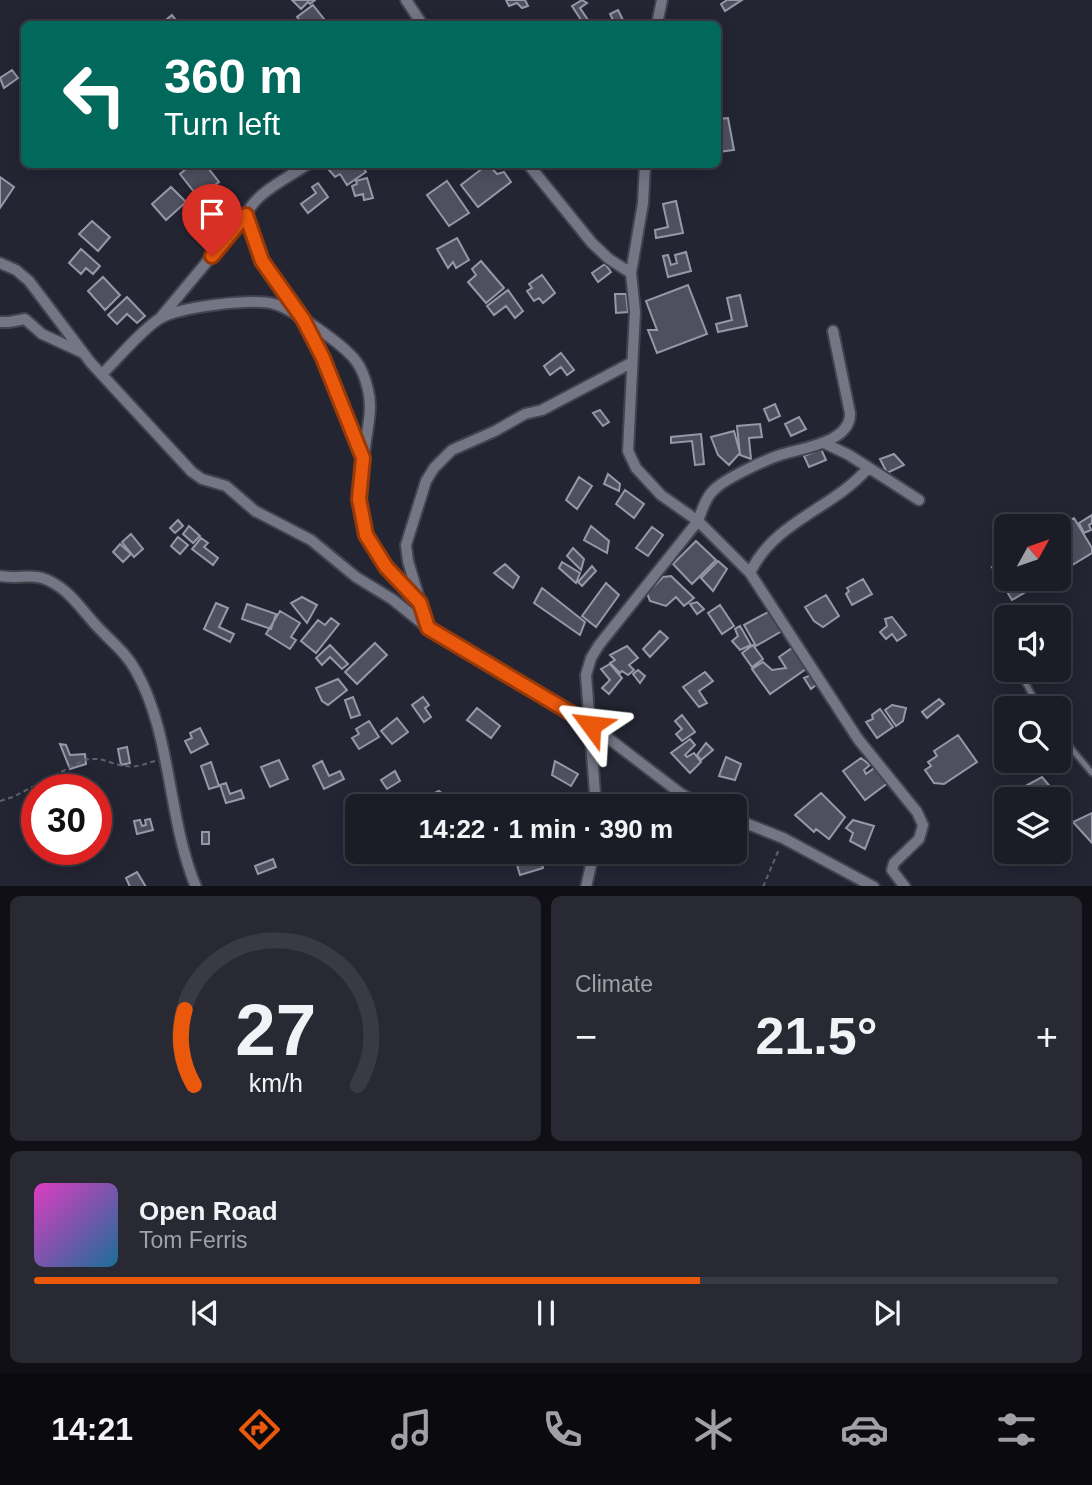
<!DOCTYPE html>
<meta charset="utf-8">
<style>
body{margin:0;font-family:Arial,sans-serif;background:#282932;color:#f1f3f6;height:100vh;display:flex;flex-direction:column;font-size:26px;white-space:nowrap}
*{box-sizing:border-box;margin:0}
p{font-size:23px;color:#a0a1a7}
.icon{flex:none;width:38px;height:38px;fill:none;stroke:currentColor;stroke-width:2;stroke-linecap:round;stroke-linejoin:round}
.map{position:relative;height:886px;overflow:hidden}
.panel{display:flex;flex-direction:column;gap:10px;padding:10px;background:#0f0f15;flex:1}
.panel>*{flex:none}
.banner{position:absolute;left:21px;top:21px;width:700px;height:147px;border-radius:10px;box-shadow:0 4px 18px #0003,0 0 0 2px #393a43;background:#00695c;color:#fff;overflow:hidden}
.needle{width:46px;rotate:50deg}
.fabs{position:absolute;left:994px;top:514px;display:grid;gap:14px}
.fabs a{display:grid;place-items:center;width:77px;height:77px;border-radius:10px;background:#1b1c26;box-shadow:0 4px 18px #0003,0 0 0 2px #393a43;font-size:35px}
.speed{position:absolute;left:21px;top:774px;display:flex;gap:14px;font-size:35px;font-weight:700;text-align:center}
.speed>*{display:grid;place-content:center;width:91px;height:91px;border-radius:50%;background:#1b1c26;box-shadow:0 4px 18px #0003,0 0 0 2px #393a43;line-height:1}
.speed .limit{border:10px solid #d22;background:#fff;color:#111}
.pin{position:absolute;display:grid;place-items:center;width:60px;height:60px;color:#fff;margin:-72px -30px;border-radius:50% 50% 50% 0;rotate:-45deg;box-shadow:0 0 7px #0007}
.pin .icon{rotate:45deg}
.me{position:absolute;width:77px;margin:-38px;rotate:300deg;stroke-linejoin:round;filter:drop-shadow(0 0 5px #0008)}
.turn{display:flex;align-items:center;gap:24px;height:147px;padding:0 28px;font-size:32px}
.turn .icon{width:91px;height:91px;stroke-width:2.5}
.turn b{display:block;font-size:49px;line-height:60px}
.big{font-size:52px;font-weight:800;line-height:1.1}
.panel .tile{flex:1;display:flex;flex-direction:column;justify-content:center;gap:10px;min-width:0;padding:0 24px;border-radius:10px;background:#282932}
.panel .dial{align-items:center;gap:0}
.dial svg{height:182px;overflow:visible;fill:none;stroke:#393a43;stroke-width:7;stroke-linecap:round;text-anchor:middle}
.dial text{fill:#f1f3f6;stroke:none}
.song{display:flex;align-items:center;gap:21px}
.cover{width:84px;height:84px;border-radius:10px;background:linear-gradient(135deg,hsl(310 70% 55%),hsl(200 70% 35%))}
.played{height:7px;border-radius:4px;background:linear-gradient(90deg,#ea580c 65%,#393a43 65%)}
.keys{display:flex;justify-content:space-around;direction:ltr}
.heat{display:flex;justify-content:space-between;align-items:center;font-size:38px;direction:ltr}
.panel .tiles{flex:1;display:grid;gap:10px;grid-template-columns:1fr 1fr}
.tile:last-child{grid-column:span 2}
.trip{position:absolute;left:345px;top:794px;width:402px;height:70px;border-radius:10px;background:#1b1c26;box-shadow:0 4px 18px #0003,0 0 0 2px #393a43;font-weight:800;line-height:70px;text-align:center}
.tab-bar{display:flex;height:112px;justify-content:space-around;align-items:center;background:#0b0b0f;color:#a0a1a7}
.tab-bar .icon{width:49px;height:49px}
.tab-bar .active{color:#ea580c}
.tab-bar b{font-size:32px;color:#f1f3f6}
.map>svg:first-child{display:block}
.building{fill:#4f505f;stroke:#9698a9;stroke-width:2}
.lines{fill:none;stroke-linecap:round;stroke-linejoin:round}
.lane-casing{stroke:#43434e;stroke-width:9}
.street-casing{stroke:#43434e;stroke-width:14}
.path{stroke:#5f606d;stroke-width:2;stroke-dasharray:5 3.5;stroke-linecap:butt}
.lane{stroke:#747585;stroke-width:5}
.street{stroke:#747585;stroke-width:10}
.route-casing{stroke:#983908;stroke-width:18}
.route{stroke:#ea580c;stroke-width:12}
</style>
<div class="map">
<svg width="1092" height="887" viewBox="0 0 1092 887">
<rect width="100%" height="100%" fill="#242533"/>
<path class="building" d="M 292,0 L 315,0 L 310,4 L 308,2 L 301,9 Z
M 506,0 L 525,0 L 528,6 L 522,8 L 517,3 L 509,6 Z
M 582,0 L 587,3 L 580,8 L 588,20 L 583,23 L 572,6 Z
M 727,0 L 742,0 L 725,11 L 721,4 Z
M 313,5 L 324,19 L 316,24 L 313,24 L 310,20 L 303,24 L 297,17 Z
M 618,10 L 625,24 L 615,24 L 610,14 Z
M 172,15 L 179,24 L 161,24 Z
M 12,70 L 18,78 L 4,88 L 0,78 Z
M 728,118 L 734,150 L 718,152 L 718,119 Z
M 192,164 L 205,164 L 219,182 L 198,197 L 180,174 Z
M 331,164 L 361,164 L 366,172 L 347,185 L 340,174 L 335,177 L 329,170 Z
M 488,164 L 497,174 L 504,172 L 511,182 L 478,207 L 461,185 Z
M 0,177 L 14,187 L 0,208 Z
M 367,178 L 373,198 L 364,200 L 363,194 L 355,196 L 352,186 L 357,184 L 356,181 Z
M 447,181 L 469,213 L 449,226 L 427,195 Z
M 318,183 L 328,197 L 308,213 L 301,204 L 316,193 L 312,187 Z
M 171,187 L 186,202 L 166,220 L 152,204 Z
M 676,201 L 683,233 L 656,238 L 655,230 L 668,227 L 663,204 Z
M 92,221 L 110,237 L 98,251 L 79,234 Z
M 457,238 L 469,260 L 456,268 L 453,262 L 448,268 L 437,249 Z
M 81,249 L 100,266 L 93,274 L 86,268 L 81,274 L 69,263 Z
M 686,252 L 691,271 L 668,277 L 663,256 L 668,255 L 671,265 L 677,263 L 675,255 Z
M 481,261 L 504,288 L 486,303 L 468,282 L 476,275 L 472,269 Z
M 605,264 L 611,272 L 598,282 L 592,273 Z
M 542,275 L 555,293 L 543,303 L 539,298 L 534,301 L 527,291 L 532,288 L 529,284 Z
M 103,277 L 120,295 L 105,310 L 88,291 Z
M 688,285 L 707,334 L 657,353 L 648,330 L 657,330 L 646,301 Z
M 508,290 L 523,311 L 515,318 L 506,306 L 494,315 L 487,306 Z
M 615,294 L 626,294 L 628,312 L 616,313 Z
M 740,295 L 747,326 L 718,332 L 716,324 L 732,320 L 727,298 Z
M 127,297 L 145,316 L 137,323 L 127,314 L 117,324 L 108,315 Z
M 561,353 L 574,370 L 567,375 L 561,367 L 550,375 L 544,366 Z
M 775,404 L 780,416 L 769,421 L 764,409 Z
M 600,410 L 609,422 L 603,426 L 593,413 Z
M 799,417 L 806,429 L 791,436 L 785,424 Z
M 760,424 L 762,437 L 749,438 L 751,459 L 740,455 L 737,426 Z
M 734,431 L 740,453 L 729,465 L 718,455 L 711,437 Z
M 701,434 L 704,464 L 695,465 L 692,441 L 671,443 L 671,437 Z
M 821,449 L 826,460 L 809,467 L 804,456 Z
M 894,454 L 904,465 L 887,473 L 880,459 Z
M 608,474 L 620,484 L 619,491 L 604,484 Z
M 579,477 L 592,486 L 577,509 L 566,500 Z
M 625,490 L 644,504 L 634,518 L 616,504 Z
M 1092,515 L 1092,523 L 1089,525 L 1091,530 L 1084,533 L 1079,523 Z
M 1074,518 L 1092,548 L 1092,553 L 1059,573 L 1059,527 Z
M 178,520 L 183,526 L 175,533 L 170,528 Z
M 189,526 L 200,536 L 193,543 L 183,534 Z
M 591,526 L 609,541 L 607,553 L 584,540 Z
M 652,527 L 663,535 L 648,556 L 636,548 Z
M 131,534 L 143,549 L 134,557 L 122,542 Z
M 178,537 L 188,545 L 180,554 L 171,546 Z
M 201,538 L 208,543 L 204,547 L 218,558 L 213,565 L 192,549 Z
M 696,541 L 716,560 L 692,584 L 673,564 Z
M 120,544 L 131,554 L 123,562 L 113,552 Z
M 573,548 L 584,559 L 581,570 L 567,556 Z
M 1006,558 L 1006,579 L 1048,579 L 1012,600 L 992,567 Z
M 718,561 L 727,569 L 713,591 L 701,578 Z
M 562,562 L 580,573 L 576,583 L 559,568 Z
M 505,564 L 519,577 L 513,588 L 494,573 Z
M 592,566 L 596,571 L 582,586 L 578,582 Z
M 671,576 L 694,598 L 684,606 L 676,597 L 666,606 L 650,601 L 647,593 L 663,577 Z
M 863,579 L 872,594 L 852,605 L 846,594 L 849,591 L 847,588 Z
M 606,583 L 619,595 L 596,627 L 582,616 Z
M 542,588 L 585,622 L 580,635 L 534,603 Z
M 826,595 L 839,616 L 823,627 L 814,621 L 805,607 Z
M 302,597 L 317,605 L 307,623 L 291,603 Z
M 697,602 L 704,609 L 697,614 L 690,604 Z
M 216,603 L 228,608 L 219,627 L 234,634 L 230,642 L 204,629 Z
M 247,604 L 276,614 L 271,629 L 242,619 Z
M 720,605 L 734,626 L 722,634 L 708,613 Z
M 280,611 L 300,623 L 291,637 L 296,640 L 290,649 L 266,634 Z
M 770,611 L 782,631 L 756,646 L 744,625 Z
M 892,617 L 906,635 L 897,641 L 892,634 L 886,639 L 880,632 L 887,626 L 885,619 Z
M 331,618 L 339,624 L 316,653 L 301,641 L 318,620 L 325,625 Z
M 740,626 L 751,645 L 740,650 L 732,641 L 738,636 L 735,629 Z
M 660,631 L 668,638 L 650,657 L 643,649 Z
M 375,643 L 387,655 L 357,684 L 345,672 Z
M 330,645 L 348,664 L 342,669 L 330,657 L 322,665 L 316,658 Z
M 753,645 L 763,659 L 752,667 L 742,653 Z
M 627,646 L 638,658 L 629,665 L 634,670 L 628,675 L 622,671 L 620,673 L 610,663 L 615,660 L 610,655 Z
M 792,648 L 806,669 L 770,694 L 752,669 L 763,662 L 772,670 L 786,668 L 779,657 Z
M 610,664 L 622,678 L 609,694 L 602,688 L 610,680 L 601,669 Z
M 638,670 L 645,676 L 640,683 L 633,674 Z
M 705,672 L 713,681 L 699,691 L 707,703 L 699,707 L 683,687 Z
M 811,675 L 817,684 L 811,689 L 804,678 Z
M 338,679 L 347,690 L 328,705 L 322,701 L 316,688 Z
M 353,697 L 360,715 L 351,718 L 345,700 Z
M 423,697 L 429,705 L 425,708 L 431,717 L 424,722 L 412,705 Z
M 939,699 L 944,704 L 927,718 L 922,712 Z
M 892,705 L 906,708 L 903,721 L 896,726 L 885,710 Z
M 477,708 L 500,726 L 491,738 L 467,720 Z
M 880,709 L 893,727 L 877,738 L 866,722 L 873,719 L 872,715 Z
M 682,715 L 695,732 L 682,741 L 676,734 L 682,729 L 675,721 Z
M 397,718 L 408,732 L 392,744 L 381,731 Z
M 369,721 L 379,737 L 359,749 L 352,738 L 359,734 L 356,729 Z
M 200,728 L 208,744 L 191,753 L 185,741 L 192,738 L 190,733 Z
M 958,735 L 977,762 L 944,784 L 934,783 L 925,770 L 931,766 L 928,762 L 937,756 L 934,751 Z
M 690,739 L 695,745 L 685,755 L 687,757 L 694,753 L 701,762 L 690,773 L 671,753 Z
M 706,743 L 713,750 L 701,760 L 697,755 Z
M 60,744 L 66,745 L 70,755 L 85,754 L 86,764 L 70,769 Z
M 127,747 L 130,763 L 121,765 L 118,749 Z
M 726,757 L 741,764 L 735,780 L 719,776 Z
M 861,758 L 870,765 L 864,770 L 866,774 L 877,766 L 889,782 L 865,800 L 843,771 Z
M 279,760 L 288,779 L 270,787 L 261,767 Z
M 322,761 L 329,776 L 340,771 L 344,779 L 324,789 L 313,766 Z
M 555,761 L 578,774 L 571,786 L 552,775 Z
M 211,762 L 219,786 L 209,789 L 201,766 Z
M 395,771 L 400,781 L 387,789 L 381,780 Z
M 1042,777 L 1053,790 L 1038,800 L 1026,800 L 1020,789 Z
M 226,783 L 230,794 L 241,790 L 244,798 L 226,803 L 220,785 Z
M 439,791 L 448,797 L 436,804 L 432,802 L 428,796 Z
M 821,793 L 845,817 L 829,839 L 816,829 L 814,832 L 795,815 Z
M 1092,813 L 1092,843 L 1073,822 Z
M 357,817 L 357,833 L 354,836 L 346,825 Z
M 150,819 L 153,830 L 137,834 L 134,821 L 140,820 L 142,826 L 146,825 L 145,820 Z
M 853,820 L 874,826 L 865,849 L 850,841 L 853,833 L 846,828 Z
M 202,832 L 209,832 L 209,844 L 202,844 Z
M 527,852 L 539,852 L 543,868 L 520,875 L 517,865 L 530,861 Z
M 273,859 L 276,867 L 258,874 L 255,866 Z
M 137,872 L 146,887 L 130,887 L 126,878 Z"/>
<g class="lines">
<g class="lane-casing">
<path id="lane" d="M 1020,673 L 1040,709
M 1059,734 L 1092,773"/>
</g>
<g class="street-casing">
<path id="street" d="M 406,0 L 422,24
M 657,24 L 662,0
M 308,164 C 288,178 256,192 246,215 L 262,261 L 303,319 L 323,358 L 363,457
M 528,164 L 592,243 L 609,259 L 631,273
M 645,164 L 643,203 L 631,273 L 635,312 L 628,451 L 636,468 L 661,495 L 698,521 L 750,573 L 858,739 L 917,812 L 923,825 L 919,839 L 894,863 L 892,870 L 905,887
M 0,263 L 16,270 L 29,281 L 91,363 L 192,472 L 202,479 L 226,486 L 255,511 L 311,540 L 356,577 L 392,599 L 428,628 L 591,725 L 680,793 L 704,807
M 161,317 L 246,215
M 0,322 L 9,322 L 25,319 L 42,334 L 81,352
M 102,374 C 119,358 139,332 159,319 C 178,307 252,298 274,304 C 293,309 344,345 356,361 C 362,369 366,381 368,390 C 373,409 367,429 365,448 C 352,530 365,545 420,603
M 824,443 L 849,455 L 919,500
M 750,573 C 774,521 833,509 868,468
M 0,576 C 14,579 29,574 42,578 C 65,585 79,606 94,623 C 108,639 126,652 136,671 C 172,735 167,817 196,887
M 428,628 L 408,561 L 406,545 L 426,481 L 434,468 L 452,450 L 495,431 L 525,414 L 542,410 L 631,363
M 596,807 L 586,675 L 591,658 L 599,645 L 698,521 C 702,510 706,496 716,488 C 727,478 765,460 780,455 C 801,448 851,443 850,413 L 833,331
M 735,819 L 783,838 L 874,887
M 586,887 L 594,852"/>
</g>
<path class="path" d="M 0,801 L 13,797 L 84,760 C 103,756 109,764 125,766 C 135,768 145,764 155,761
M 763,887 L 779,849"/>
<use href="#lane" class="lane"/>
<use href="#street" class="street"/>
</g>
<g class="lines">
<g class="route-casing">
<path id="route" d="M 212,256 L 246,215 L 262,261 L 303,319 L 323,358 L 363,458 L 359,499 L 366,535 L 386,567 L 420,603 L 428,628 L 591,725"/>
</g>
<use href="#route" class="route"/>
</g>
</svg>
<div class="fabs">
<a><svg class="needle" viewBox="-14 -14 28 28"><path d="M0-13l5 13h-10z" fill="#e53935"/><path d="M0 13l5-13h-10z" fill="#a0a1a7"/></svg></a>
<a><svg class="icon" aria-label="sound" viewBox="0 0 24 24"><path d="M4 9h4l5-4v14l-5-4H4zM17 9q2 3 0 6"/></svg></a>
<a><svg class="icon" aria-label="search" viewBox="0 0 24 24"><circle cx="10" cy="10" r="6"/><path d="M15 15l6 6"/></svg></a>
<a><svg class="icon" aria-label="layers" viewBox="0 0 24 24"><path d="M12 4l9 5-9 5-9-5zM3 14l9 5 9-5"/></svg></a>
</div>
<div class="speed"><div class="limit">30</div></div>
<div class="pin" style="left:212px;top:256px;background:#d93025"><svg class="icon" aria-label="arrive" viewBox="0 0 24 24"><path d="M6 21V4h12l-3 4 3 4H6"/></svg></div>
<svg class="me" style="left:591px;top:725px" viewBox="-20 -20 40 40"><path d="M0-17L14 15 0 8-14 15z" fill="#ea580c" stroke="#fff" stroke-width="4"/></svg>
<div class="trip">14:22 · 1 min · 390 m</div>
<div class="banner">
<div class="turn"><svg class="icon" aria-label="left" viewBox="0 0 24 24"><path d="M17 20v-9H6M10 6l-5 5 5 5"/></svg><div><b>360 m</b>Turn left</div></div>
</div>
</div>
<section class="panel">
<div class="tiles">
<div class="tile dial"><svg viewBox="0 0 100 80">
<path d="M14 69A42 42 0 1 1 86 69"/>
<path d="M14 69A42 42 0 0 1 10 36" stroke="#ea580c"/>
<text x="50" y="56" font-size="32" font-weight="700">27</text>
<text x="50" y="72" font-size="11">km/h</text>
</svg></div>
<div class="tile"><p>Climate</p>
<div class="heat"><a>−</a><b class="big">21.5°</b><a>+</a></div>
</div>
<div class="tile">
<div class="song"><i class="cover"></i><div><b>Open Road</b><p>Tom Ferris</p></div></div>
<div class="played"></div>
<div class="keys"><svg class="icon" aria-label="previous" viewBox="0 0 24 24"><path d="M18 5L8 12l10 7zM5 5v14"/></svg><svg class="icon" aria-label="pause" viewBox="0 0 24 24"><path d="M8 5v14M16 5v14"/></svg><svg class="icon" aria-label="next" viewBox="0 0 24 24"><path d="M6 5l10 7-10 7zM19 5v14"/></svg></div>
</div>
</div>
</section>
<nav class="tab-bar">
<b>14:21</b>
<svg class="icon active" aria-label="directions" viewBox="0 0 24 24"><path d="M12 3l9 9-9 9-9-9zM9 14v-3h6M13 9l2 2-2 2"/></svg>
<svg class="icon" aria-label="music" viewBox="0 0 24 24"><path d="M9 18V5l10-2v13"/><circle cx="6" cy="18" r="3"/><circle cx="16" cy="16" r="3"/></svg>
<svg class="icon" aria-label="phone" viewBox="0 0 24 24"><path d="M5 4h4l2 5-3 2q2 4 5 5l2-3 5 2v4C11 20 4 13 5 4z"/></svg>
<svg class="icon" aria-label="climate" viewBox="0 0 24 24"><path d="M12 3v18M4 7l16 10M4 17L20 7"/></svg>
<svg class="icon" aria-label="car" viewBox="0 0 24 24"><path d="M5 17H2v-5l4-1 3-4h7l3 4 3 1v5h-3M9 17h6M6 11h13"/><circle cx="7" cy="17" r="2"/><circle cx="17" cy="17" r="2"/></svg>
<svg class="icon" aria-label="filters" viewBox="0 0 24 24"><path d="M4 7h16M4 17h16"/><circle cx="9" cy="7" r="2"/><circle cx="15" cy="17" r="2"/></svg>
</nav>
